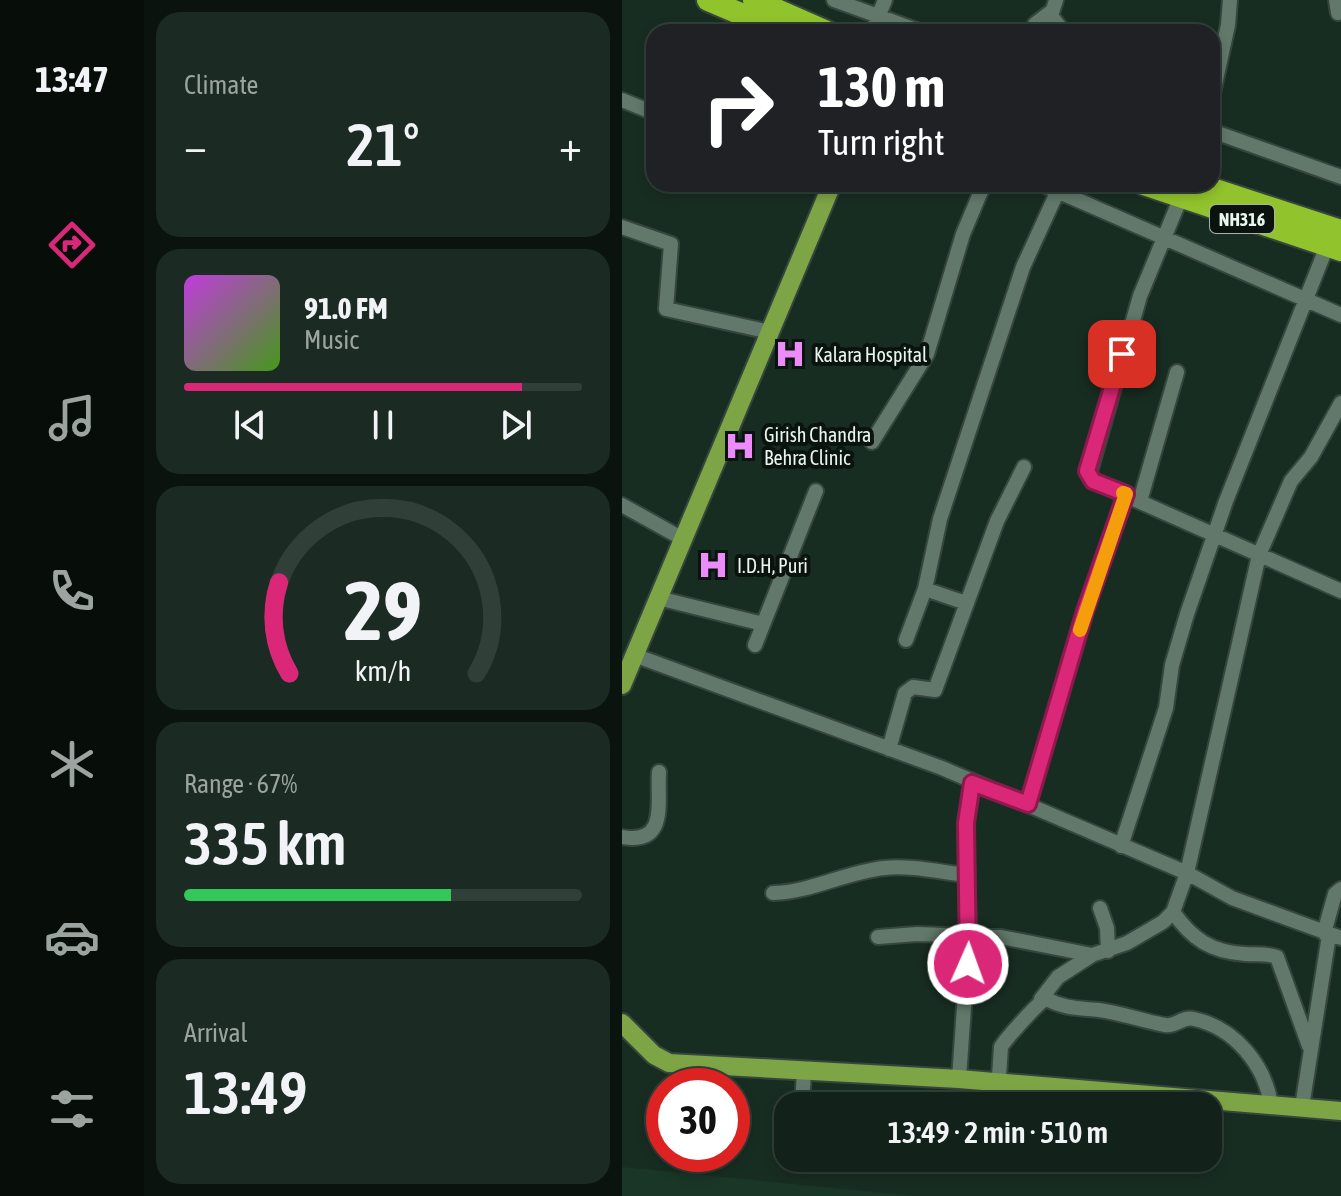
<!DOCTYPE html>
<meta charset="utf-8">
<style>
body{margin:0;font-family:"Asap Condensed",sans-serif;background:#1b2a23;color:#f1f3f6;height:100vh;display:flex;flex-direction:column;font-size:30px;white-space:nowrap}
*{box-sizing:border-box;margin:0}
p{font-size:26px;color:#9ca4a2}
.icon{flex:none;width:44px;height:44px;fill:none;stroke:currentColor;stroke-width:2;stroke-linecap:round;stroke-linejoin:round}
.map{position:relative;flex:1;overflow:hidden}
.side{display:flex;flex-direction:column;gap:12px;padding:12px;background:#0a130e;width:478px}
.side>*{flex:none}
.top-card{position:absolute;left:24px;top:24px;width:574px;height:168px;border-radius:24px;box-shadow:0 4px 12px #0003,0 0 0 2px #313f39;background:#202124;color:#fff;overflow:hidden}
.speed{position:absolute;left:24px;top:1068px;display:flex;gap:16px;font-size:40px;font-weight:700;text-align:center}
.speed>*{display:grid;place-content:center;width:104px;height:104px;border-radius:50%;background:#12221a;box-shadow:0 4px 12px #0003,0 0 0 2px #313f39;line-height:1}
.speed .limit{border:12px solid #d22;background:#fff;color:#111}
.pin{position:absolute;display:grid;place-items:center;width:68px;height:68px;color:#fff;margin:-34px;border-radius:16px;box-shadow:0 4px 12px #0006}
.me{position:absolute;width:88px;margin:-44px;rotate:2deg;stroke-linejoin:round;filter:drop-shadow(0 0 6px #0008)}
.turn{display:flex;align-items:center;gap:28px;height:168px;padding:0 40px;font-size:36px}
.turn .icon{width:104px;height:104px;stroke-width:2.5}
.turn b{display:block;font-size:56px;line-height:68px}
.big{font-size:60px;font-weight:600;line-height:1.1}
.side .tile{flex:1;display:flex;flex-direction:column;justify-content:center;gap:12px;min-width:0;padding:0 28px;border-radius:24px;background:#1b2a23}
.side .dial{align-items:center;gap:0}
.dial svg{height:208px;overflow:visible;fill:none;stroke:#313f39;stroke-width:7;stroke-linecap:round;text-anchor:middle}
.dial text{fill:#f1f3f6;stroke:none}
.song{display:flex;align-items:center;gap:24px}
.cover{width:96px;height:96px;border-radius:12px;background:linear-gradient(135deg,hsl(290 70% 55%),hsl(100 70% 35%))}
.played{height:8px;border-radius:4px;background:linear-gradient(90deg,#db2777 85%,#313f39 85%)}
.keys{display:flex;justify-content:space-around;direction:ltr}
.heat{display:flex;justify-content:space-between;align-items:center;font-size:44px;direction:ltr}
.charge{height:12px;border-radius:6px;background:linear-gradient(90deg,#34c759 67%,#313f39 0)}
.trip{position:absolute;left:152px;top:1092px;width:448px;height:80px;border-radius:24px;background:#12221a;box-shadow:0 4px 12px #0003,0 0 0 2px #313f39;font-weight:600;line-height:80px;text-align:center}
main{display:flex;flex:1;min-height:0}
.menu{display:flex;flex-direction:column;width:144px;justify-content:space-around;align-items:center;background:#070e0a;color:#9ca4a2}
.menu .icon{width:56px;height:56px}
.menu .active{color:#db2777}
.menu b{font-size:36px;color:#f1f3f6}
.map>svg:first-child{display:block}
.built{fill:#193627}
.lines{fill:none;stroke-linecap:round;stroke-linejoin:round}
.minor-casing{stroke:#36463d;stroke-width:18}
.major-casing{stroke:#36463d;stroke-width:22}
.highway-casing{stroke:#36463d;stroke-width:26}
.minor{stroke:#61786a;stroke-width:14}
.major{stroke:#7ea545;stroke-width:18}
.highway{stroke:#91c32d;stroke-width:22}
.route-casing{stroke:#8e194d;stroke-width:20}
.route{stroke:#db2777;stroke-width:14}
.slow{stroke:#f59e0b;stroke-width:14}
.labels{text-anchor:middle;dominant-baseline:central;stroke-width:8;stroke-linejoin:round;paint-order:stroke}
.shield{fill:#0a130e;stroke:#a6b2ab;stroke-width:2}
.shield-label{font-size:18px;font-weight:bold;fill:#e9f6ee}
.poi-label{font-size:20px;fill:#e9f6ee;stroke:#0a130e;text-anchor:start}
</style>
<main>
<nav class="menu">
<b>13:47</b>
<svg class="icon active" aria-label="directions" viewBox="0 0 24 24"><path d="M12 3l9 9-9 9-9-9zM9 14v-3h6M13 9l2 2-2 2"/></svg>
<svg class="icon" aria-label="music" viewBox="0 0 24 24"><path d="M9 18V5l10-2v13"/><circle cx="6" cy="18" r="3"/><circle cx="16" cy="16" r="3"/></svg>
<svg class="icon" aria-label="phone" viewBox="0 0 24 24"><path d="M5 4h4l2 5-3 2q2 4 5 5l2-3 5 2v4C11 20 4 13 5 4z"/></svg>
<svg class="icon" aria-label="climate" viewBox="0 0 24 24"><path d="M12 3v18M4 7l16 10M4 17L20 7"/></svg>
<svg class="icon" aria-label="car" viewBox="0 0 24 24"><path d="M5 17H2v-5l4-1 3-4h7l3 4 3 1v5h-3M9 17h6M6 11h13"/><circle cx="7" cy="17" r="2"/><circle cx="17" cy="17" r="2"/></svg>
<svg class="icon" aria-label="filters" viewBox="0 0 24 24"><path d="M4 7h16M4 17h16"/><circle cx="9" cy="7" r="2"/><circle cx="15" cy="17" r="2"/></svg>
</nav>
<section class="side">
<div class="tile"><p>Climate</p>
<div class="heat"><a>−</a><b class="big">21°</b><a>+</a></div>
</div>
<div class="tile">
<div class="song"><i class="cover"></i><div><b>91.0 FM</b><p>Music</p></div></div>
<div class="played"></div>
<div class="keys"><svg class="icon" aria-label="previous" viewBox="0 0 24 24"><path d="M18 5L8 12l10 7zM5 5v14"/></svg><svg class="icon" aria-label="pause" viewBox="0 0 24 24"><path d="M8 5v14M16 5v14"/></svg><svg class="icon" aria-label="next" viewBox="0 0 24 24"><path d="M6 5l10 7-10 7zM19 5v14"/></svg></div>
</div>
<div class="tile dial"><svg viewBox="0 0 100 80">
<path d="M14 69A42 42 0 1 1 86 69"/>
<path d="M14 69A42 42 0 0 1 10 34" stroke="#db2777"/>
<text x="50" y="56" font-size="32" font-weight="700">29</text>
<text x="50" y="72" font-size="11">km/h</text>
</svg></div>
<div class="tile"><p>Range · 67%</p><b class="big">335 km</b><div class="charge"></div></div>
<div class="tile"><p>Arrival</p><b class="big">13:49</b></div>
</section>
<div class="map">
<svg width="719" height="1196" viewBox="0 0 719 1196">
<rect width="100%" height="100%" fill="#182d22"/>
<path class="built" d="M 0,1167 L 292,1196 L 0,1196 Z"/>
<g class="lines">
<g class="minor-casing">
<path id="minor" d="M 212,0 L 300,32
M 434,0 L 429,16 L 442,32
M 714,0 L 716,13
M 250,32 L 263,0
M 411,32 L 413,24 L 430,11
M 590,98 L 606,25 L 608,0
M 0,100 L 32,113
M 590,131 L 719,177
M 419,184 L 719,315
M 559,197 L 518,296 L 467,475 L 471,481 L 719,591
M 0,227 L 49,244 L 44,309 L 148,332
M 250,442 L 305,354 L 341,234 L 362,184
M 518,501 L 555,372
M 0,505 L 61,539
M 303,589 L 344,603
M 36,598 L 141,624
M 284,640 L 303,589 L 318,519 L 401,267 L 439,184
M 133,645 L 194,491
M 12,655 L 320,768 L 565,873 L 610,898 L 719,938
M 267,749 L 283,693 L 291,687 L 313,690 L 375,521 L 402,467
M 406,804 L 463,611 L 504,494
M 0,837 C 46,845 35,804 37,772
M 499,846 L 544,708 L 550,665 L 565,614 L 604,501 L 705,246
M 151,893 C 189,892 224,872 262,868 C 288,865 318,872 344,875
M 478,908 L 485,928 L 486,951
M 551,912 C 570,939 589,952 623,954 C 634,955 644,953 655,957 L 687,1046
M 702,933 L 713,894 L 719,889
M 256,937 L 295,934 L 379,937 L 470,955 L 505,943 L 541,922 L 551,912 L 565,873 L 637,555 L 669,481 L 689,457 L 719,403
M 419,999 L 436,977 L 470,955
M 337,1079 L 347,935 L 344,823 L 350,783
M 180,1106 L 182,1071
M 375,1106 L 379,1047 C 383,1040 418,1000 424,999 C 444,1009 456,1008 477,1010 C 499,1013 521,1021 543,1025 C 554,1027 560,1016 572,1019 C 613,1028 643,1065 649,1105
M 680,1107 L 707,935"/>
</g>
<g class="major-casing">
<path id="major" d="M 0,685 L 210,184
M 0,1023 L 32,1055 L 47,1063 L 337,1079 L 719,1111"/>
</g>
<g class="highway-casing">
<path id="highway" d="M 86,0 L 161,32
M 132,0 L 205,32
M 522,184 L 719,250
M 575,184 L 719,231"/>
</g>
<use href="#minor" class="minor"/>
<use href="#major" class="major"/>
<use href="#highway" class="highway"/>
</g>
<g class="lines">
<g class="route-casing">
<path id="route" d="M 346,964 L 344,823 L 350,783 L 406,804 L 463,611 L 504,494 L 471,481 L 465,471 L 500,354"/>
</g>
<use href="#route" class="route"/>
<path class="slow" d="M 458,630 L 504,494 L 501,493"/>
</g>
<defs>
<g id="hospital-bare" transform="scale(2.4)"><path d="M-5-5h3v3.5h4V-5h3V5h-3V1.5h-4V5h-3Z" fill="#ec8cfa" stroke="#0a130e" stroke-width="2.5" paint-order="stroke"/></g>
</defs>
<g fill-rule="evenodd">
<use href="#hospital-bare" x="168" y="354"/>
<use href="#hospital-bare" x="118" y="446"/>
<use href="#hospital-bare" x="91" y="565"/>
</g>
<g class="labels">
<rect class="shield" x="588" y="205" width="64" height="28" rx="6"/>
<g class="shield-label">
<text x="620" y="219">NH316</text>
</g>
<g class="poi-label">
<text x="192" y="354">Kalara Hospital</text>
<text x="142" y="434">Girish Chandra<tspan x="142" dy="23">Behra Clinic</tspan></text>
<text x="115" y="565">I.D.H, Puri</text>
</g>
</g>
</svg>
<div class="speed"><div class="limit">30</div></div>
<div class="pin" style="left:500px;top:354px;background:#d93025"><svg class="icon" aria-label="arrive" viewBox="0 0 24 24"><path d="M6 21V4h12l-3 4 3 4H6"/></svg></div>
<svg class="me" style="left:346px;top:964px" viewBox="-20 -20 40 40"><circle r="17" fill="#db2777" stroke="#fff" stroke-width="3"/><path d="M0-11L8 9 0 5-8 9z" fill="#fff"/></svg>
<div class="trip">13:49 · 2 min · 510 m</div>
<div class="top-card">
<div class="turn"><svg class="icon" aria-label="right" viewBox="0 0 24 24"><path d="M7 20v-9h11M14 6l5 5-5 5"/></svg><div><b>130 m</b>Turn right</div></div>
</div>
</div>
</main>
